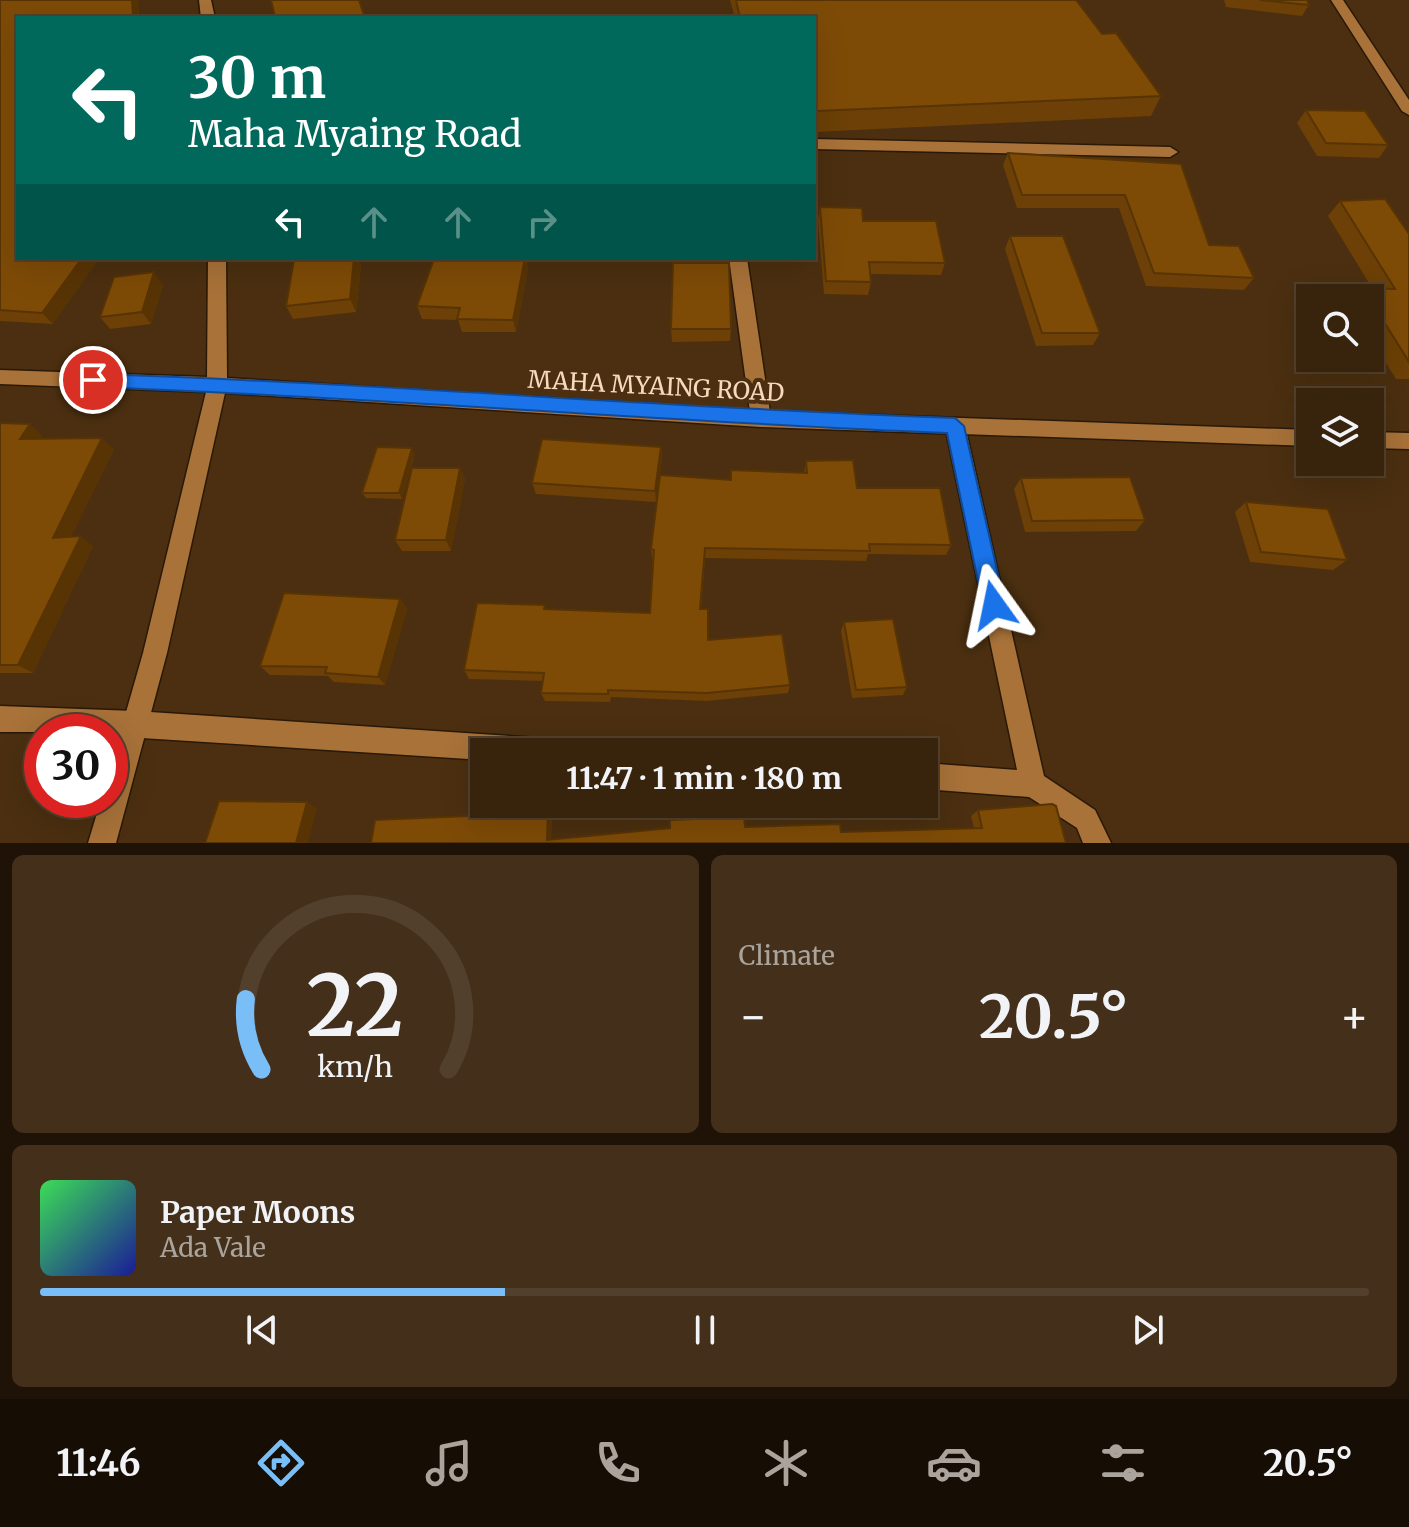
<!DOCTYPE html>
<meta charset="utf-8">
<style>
body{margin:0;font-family:Merriweather,serif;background:#432f1a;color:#f1f3f6;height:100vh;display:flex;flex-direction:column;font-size:30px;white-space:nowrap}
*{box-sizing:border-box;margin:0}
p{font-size:26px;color:#aba49d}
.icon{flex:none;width:44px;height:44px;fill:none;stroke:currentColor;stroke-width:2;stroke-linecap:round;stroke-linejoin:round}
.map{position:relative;height:843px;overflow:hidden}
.sheet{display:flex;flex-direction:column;gap:12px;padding:12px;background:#1f1307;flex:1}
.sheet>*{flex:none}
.guide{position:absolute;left:16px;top:16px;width:800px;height:244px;border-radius:0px;box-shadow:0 8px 32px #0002,0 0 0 2px #52402d;background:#00695c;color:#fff;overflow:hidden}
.tools{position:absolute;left:1296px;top:284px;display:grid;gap:16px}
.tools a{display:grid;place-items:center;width:88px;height:88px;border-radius:0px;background:#38230c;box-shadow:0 8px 32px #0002,0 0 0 2px #52402d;font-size:40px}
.speed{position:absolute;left:24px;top:714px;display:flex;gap:16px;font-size:40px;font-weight:700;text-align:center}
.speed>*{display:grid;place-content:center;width:104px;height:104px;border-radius:50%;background:#38230c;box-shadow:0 8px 32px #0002,0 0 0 2px #52402d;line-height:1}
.speed .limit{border:12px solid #d22;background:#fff;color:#111}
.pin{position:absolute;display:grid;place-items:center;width:68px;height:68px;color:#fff;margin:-34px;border:4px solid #fff;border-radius:50%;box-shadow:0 2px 8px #0007}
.me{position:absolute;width:88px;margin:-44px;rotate:348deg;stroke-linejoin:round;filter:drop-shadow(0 0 6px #0008)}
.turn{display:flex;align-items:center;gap:28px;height:168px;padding:0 40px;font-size:36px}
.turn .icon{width:104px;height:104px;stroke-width:2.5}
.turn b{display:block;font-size:56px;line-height:68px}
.lanes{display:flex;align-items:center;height:76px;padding:0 40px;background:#0003;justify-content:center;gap:40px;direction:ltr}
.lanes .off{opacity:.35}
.big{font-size:60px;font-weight:700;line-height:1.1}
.sheet .tile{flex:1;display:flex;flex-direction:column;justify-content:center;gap:12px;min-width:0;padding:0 28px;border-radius:12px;background:#432f1a}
.sheet .dial{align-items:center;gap:0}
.dial svg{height:208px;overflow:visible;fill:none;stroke:#52402d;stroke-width:7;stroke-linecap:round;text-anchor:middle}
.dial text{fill:#f1f3f6;stroke:none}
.song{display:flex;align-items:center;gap:24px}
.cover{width:96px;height:96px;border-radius:12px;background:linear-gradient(135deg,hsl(130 70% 55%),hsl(240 70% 35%))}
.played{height:8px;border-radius:4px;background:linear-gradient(90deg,#7abef8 35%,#52402d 35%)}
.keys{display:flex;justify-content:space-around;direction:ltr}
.heat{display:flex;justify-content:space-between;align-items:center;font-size:44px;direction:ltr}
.sheet .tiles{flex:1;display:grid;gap:12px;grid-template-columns:1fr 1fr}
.tile:last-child{grid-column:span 2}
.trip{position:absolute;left:470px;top:738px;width:468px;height:80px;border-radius:0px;background:#38230c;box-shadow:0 8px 32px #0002,0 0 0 2px #52402d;font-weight:700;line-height:80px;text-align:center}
.tabs{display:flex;height:128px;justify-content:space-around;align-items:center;background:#160e05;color:#aba49d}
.tabs .icon{width:56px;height:56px}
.tabs .active{color:#7abef8}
.tabs b{font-size:36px;color:#f1f3f6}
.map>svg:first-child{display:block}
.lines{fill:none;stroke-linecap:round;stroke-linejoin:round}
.minor-casing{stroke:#2a1907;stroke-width:3}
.tertiary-casing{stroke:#2a1907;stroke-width:3}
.minor{fill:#a87239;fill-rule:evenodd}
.tertiary{fill:#a87239;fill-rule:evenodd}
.wall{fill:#6c4006}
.shaded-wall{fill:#583405}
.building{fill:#7e4b07;stroke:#583405;stroke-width:2}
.route{fill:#1a73e8;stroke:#114b97;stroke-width:2}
.labels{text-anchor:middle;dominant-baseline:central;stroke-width:8;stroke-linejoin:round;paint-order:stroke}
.street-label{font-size:24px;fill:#f7d9bd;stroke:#4b2f10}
</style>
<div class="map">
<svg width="1409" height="843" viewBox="0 0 1409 843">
<rect width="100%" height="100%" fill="#4b2f10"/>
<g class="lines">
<g class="minor-casing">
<path id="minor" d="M 1331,0 L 1343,0 L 1409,100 L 1409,115 L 1402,111 Z
M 814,139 L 1170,147 L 1178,152 L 1170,157 L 814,149 Z
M 729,258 L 747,258 L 771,419 L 768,425 L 754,425 L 751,419 Z
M 955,418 L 962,420 L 965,426 L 1044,776 L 1095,810 L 1111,843 L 1083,843 L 1077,828 L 1029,797 L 924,789 L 924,763 L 1017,770 L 945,426 L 948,420 Z
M 0,706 L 135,711 L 554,739 L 563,743 L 567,752 L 484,752 L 484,760 L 110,736 L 110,732 L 0,732 Z"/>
</g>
<g class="tertiary-casing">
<path id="tertiary" d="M 199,0 L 211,0 L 215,18 L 201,18 Z
M 208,258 L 226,258 L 227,378 L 761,411 L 1310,430 L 1310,446 L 761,427 L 225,393 L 167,653 L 116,843 L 88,843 L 101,800 L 110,800 L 110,768 L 143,653 L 206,392 L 0,384 L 0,370 L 207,377 Z
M 1370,432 L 1409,433 L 1409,449 L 1370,448 Z"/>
</g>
<use href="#minor" class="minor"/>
<use href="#tertiary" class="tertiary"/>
</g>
<path class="wall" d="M 0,0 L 138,0 L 139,18 L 53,324 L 0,321 Z
M 730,0 L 1076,0 L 1102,34 L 1161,96 L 1151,116 L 814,132 L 814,18 L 735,18 Z
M 1224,0 L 1307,0 L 1309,5 L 1302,16 L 1226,7 Z
M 1306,110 L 1388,145 L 1379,158 L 1317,156 L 1297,123 Z
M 1008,153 L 1181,164 L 1209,245 L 1254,278 L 1244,290 L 1146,286 L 1119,208 L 1017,208 L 1003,165 Z
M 1340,201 L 1409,234 L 1409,379 L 1396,379 L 1370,337 L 1370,298 L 1355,298 L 1363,288 L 1372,288 L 1328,216 Z
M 820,207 L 863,221 L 945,263 L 941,275 L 870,274 L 871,282 L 868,295 L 824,294 L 818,220 Z
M 1010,236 L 1100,333 L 1093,345 L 1036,346 L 1005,249 Z
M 310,258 L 357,258 L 361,266 L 356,312 L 293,319 L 286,306 Z
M 472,258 L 526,258 L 528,269 L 516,332 L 462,332 L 458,320 L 422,319 L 417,306 L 471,261 Z
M 163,285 L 151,324 L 110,329 L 100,317 Z
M 671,329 L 731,329 L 730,341 L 672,342 Z
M 0,423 L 42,435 L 40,439 L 114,449 L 71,537 L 93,546 L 33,673 L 0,673 Z
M 661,447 L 662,458 L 656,502 L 536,494 L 532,483 Z
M 415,454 L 402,499 L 366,498 L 362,493 Z
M 806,461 L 857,488 L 951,545 L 946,555 L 868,554 L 866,561 L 705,558 L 701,609 L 708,640 L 790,685 L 788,693 L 707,701 L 611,697 L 610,702 L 545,701 L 541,693 L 543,681 L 469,679 L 464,670 L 546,609 L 650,613 L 653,559 L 652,559 L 651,549 L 731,480 L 804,473 Z
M 460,468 L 465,479 L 451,551 L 402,551 L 395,540 Z
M 1021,478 L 1145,520 L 1136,531 L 1025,532 L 1014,489 Z
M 1246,502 L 1347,560 L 1333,570 L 1250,562 L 1235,512 Z
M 400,599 L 407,609 L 385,685 L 334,682 L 328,676 L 270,675 L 260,666 Z
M 844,622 L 907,687 L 903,695 L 852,698 L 841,631 Z
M 548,808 L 552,813 L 551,840 L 745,827 L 841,832 L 974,828 L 971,816 L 978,810 L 1066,843 L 371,843 L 468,816 Z"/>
<path class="shaded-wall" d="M 132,0 L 138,0 L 139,18 L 133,18 Z
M 82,258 L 100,258 L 53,324 L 42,313 Z
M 354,258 L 357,258 L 361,266 L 356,312 L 350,299 Z
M 525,258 L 528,269 L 516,332 L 513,320 Z
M 154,272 L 163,285 L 151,324 L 142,312 Z
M 30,424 L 42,435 L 33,450 L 20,439 Z
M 102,438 L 114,449 L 66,548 L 53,538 Z
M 661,447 L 662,458 L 656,502 L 655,491 Z
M 412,448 L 415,454 L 402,499 L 399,493 Z
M 460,468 L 465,479 L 451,551 L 446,540 Z
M 81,536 L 93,546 L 33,673 L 18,665 Z
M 400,599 L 407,609 L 385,685 L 378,677 Z
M 307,802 L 317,808 L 308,843 L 296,843 Z
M 548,808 L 552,813 L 551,843 L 547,840 Z"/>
<path class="building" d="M 0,0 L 132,0 L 133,18 L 18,18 L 18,258 L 82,258 L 42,313 L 0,310 Z
M 271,0 L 359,0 L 365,18 L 278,18 L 278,16 L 275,17 Z
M 736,0 L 1076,0 L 1102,34 L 1116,33 L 1161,96 L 817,111 L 814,104 L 814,18 L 740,18 Z
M 1260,0 L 1307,0 L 1309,5 Z
M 1306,110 L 1365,111 L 1388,145 L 1326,143 Z
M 1008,153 L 1181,164 L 1209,245 L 1239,246 L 1254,278 L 1154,273 L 1125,195 L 1022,195 Z
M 1385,199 L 1409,234 L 1409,362 L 1363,288 L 1395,289 L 1340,201 Z
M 820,207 L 862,208 L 863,221 L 936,221 L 945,263 L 869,262 L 871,282 L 826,281 Z
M 1010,236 L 1063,236 L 1100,333 L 1042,333 Z
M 310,258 L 354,258 L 350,299 L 286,306 L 294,260 Z
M 472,258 L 525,258 L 513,320 L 457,319 L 460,308 L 417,306 L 434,259 L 471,261 Z
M 673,263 L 729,263 L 731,329 L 671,329 Z
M 154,272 L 142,312 L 100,317 L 114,277 Z
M 0,423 L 30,424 L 20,439 L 102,438 L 53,538 L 81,536 L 18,665 L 0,665 Z
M 542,439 L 661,447 L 655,491 L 532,483 Z
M 377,447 L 412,448 L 399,493 L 362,493 Z
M 853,460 L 857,488 L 940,488 L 951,545 L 869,544 L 870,551 L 705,548 L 700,609 L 708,609 L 708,640 L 782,634 L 790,685 L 707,693 L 608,690 L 608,694 L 541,693 L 544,673 L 464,670 L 477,603 L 545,605 L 544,609 L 650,613 L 654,550 L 651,549 L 660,475 L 731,480 L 731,470 L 807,473 L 806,461 Z
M 412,468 L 460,468 L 446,540 L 395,540 Z
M 1130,477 L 1145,520 L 1032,521 L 1021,478 Z
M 1246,502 L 1328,509 L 1347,560 L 1261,552 Z
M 284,593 L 400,599 L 378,677 L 325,673 L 327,667 L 260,666 Z
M 893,619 L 907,687 L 856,690 L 844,622 Z
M 219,801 L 307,802 L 296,843 L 205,843 Z
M 1052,804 L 1056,806 L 1066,843 L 371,843 L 375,820 L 468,816 L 469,812 L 548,808 L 547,840 L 670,828 L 670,820 L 744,817 L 745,827 L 840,824 L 841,832 L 982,828 L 978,810 Z"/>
<path class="route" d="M 93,374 C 380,383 667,408 955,418 L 964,426 L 1005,605 L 1001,612 L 994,614 L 987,612 L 983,605 L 947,433 C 662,422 378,397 93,387 L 84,380 Z"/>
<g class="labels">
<g class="street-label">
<text transform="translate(656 386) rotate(3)">MAHA MYAING ROAD</text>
</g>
</g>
</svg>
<div class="tools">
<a><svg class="icon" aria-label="search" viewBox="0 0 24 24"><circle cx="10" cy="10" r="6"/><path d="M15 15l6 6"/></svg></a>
<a><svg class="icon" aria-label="layers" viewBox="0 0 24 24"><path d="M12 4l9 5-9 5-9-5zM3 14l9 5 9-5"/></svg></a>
</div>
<div class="speed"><div class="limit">30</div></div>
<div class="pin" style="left:93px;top:380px;background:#d93025"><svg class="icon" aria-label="arrive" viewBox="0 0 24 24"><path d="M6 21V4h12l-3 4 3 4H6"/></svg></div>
<svg class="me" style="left:994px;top:605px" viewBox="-20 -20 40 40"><path d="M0-17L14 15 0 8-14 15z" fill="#1a73e8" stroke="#fff" stroke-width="4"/></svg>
<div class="trip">11:47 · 1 min · 180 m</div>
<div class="guide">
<div class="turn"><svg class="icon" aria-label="left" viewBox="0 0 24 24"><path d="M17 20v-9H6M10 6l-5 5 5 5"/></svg><div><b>30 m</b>Maha Myaing Road</div></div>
<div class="lanes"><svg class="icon" aria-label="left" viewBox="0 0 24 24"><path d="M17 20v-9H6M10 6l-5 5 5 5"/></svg><svg class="icon off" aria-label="ahead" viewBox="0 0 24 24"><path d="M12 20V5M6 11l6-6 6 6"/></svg><svg class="icon off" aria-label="ahead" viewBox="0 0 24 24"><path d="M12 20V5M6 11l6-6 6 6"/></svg><svg class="icon off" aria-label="right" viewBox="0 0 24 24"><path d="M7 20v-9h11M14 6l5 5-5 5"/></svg></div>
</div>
</div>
<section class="sheet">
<div class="tiles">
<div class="tile dial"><svg viewBox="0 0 100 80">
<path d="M14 69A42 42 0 1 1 86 69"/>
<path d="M14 69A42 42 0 0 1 8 42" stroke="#7abef8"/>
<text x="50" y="56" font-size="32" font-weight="700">22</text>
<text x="50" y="72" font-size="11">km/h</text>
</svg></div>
<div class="tile"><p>Climate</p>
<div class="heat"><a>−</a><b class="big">20.5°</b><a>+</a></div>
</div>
<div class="tile">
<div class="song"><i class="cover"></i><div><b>Paper Moons</b><p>Ada Vale</p></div></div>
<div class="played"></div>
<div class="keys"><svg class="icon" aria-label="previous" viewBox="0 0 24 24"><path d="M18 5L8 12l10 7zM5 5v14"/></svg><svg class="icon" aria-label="pause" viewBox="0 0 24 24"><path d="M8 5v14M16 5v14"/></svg><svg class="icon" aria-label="next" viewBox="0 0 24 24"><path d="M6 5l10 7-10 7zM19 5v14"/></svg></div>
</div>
</div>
</section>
<nav class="tabs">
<b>11:46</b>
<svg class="icon active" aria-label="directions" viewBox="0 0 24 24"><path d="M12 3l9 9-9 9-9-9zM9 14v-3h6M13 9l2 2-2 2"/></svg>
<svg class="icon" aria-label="music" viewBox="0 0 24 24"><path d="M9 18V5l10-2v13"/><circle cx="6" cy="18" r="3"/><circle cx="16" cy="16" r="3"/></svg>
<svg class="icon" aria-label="phone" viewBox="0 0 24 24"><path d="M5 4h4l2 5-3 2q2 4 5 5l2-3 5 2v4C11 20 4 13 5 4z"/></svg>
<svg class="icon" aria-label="climate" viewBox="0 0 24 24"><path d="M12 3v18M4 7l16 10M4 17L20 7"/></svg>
<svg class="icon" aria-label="car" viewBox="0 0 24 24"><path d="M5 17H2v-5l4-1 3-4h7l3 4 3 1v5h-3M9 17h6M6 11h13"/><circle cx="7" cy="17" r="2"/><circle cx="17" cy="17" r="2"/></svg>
<svg class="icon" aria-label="filters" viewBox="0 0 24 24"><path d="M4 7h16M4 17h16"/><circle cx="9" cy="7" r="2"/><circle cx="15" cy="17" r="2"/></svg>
<b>20.5°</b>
</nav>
